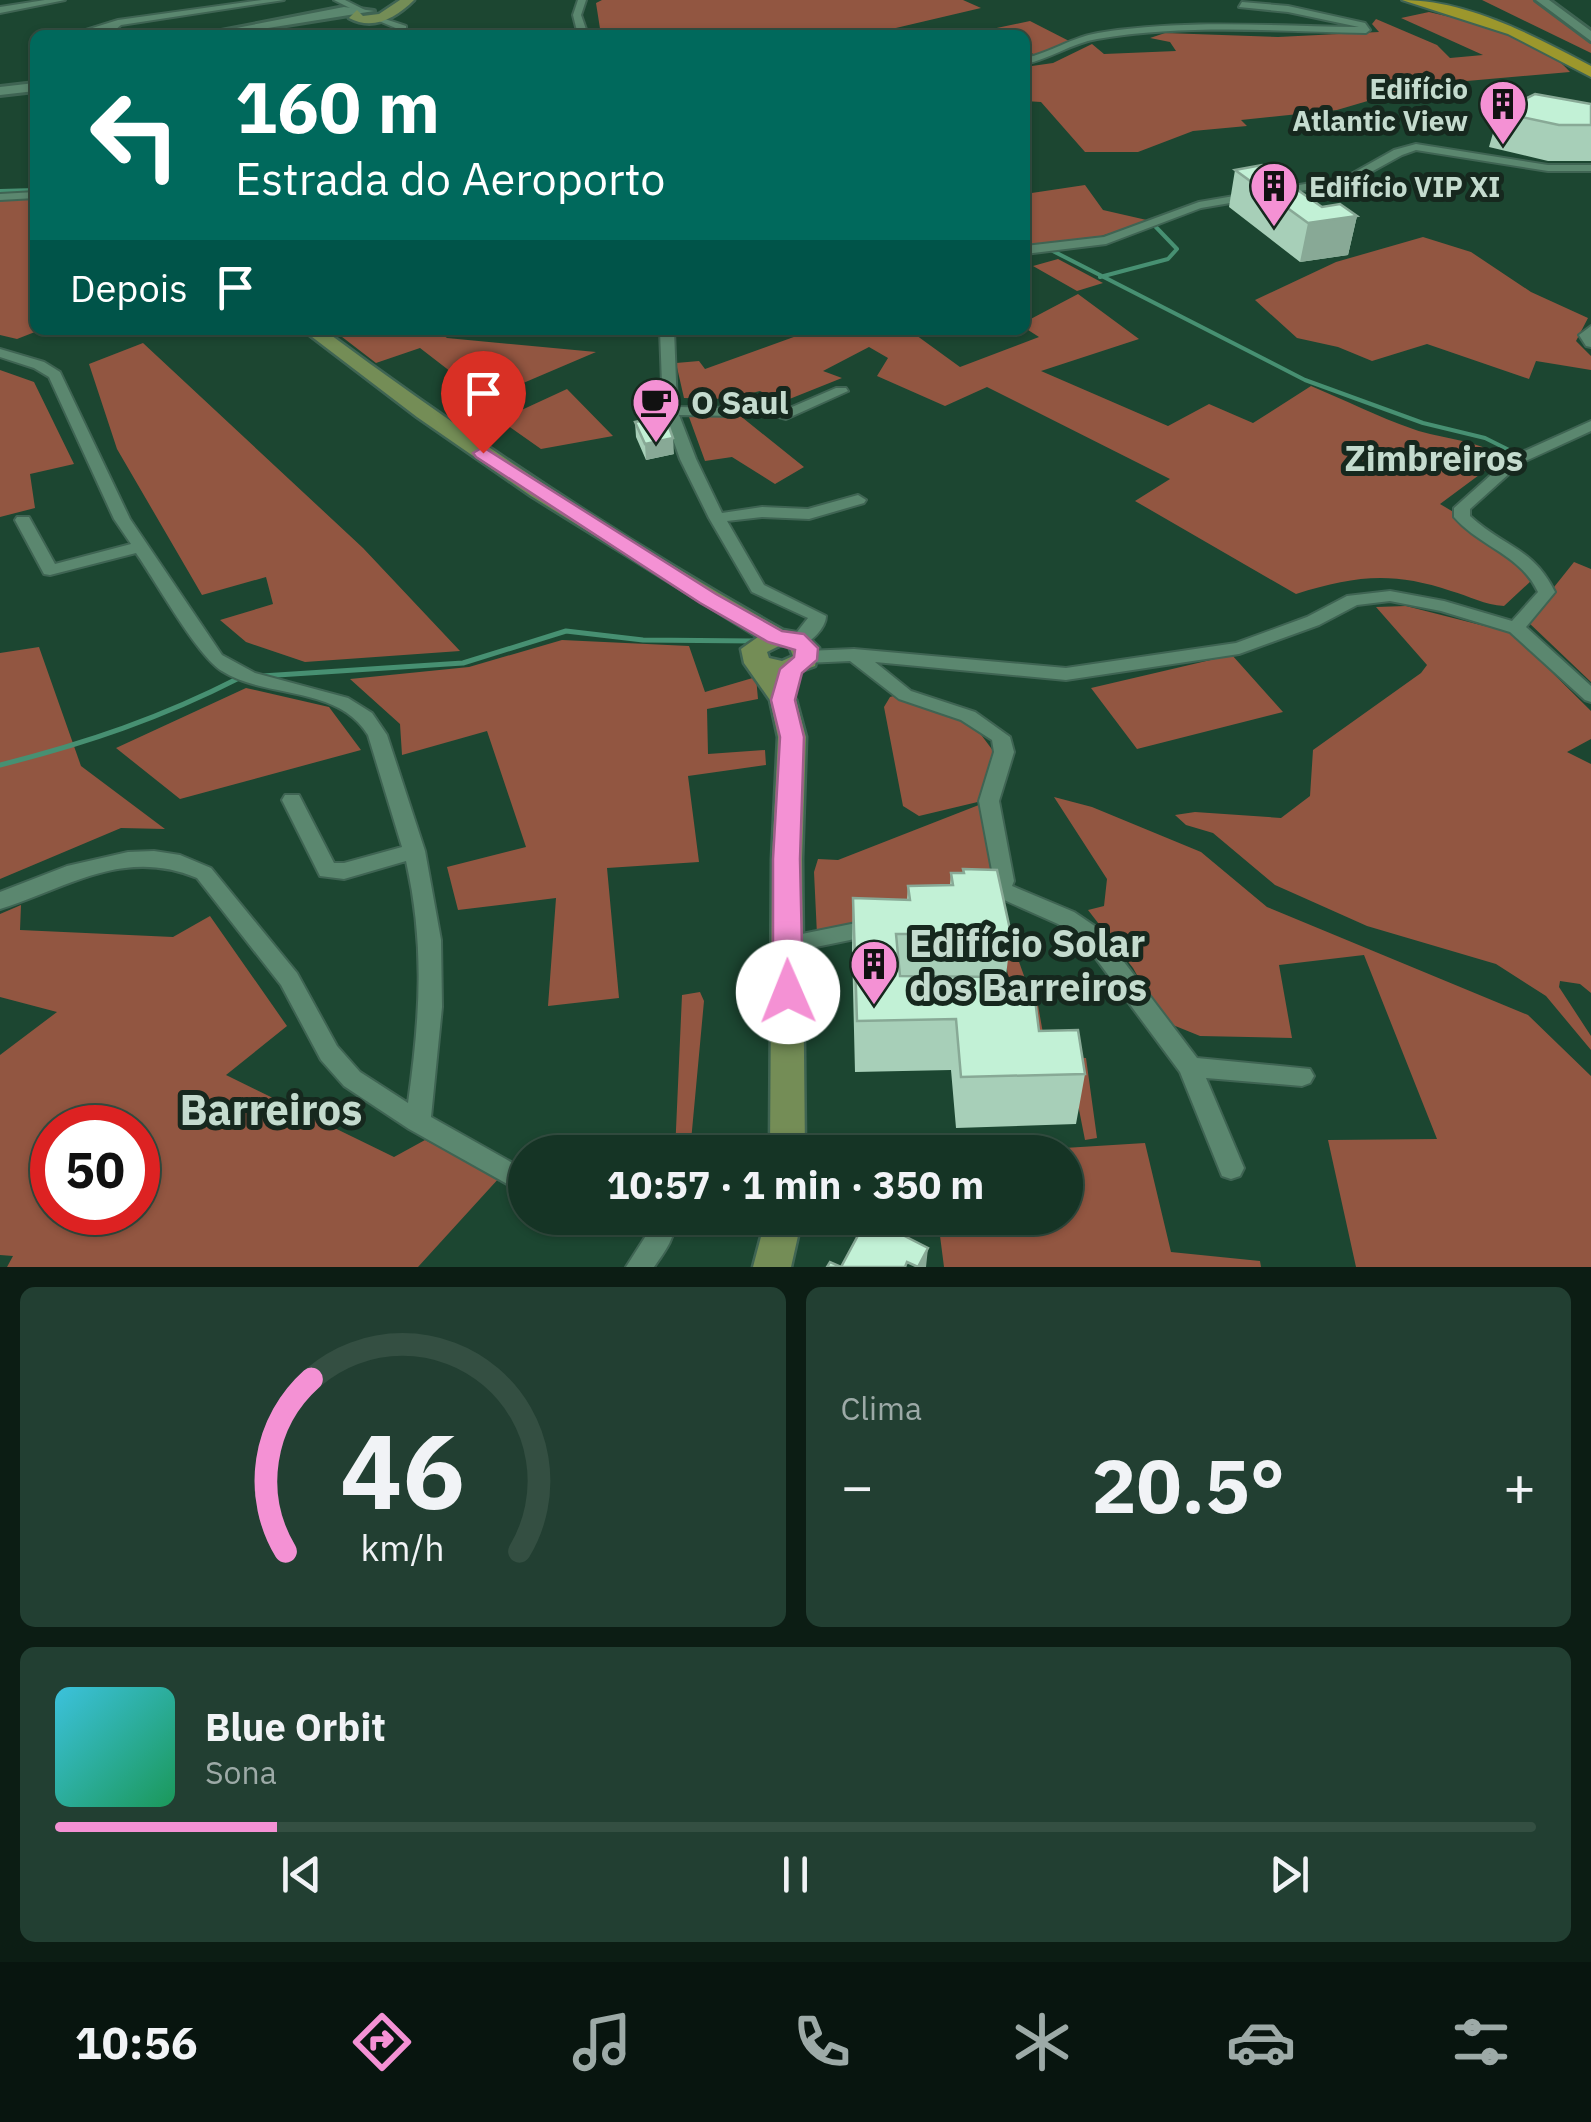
<!DOCTYPE html>
<html lang="pt">
<meta charset="utf-8">
<style>
body{margin:0;font-family:"IBM Plex Sans",sans-serif;background:#223f32;color:#f1f3f6;height:100vh;display:flex;flex-direction:column;font-size:38px;white-space:nowrap}
*{box-sizing:border-box;margin:0}
p{font-size:32px;color:#9daaa7}
.icon{flex:none;width:55px;height:55px;fill:none;stroke:currentColor;stroke-width:2;stroke-linecap:round;stroke-linejoin:round}
.map{position:relative;height:1267px;overflow:hidden}
.panel{display:flex;flex-direction:column;gap:20px;padding:20px;background:#0c1d14;flex:1}
.panel>*{flex:none}
.guide{position:absolute;left:30px;top:30px;width:1000px;height:305px;border-radius:15px;box-shadow:0 2px 8px #0004,0 0 0 2px #344f42;background:#00695c;color:#fff;overflow:hidden}
.speed{position:absolute;left:30px;top:1105px;display:flex;gap:20px;font-size:50px;font-weight:700;text-align:center}
.speed>*{display:grid;place-content:center;width:130px;height:130px;border-radius:50%;background:#153425;box-shadow:0 2px 8px #0004,0 0 0 2px #344f42;line-height:1}
.speed .limit{border:15px solid #d22;background:#fff;color:#111}
.pin{position:absolute;display:grid;place-items:center;width:85px;height:85px;color:#fff;margin:-102px -42px;border-radius:50% 50% 50% 0;rotate:-45deg;box-shadow:0 0 10px #0007}
.pin .icon{rotate:45deg}
.me{position:absolute;width:110px;margin:-55px;rotate:359deg;stroke-linejoin:round;filter:drop-shadow(0 0 8px #0008)}
.turn{display:flex;align-items:center;gap:35px;height:210px;padding:0 40px;font-size:45px}
.turn .icon{width:130px;height:130px;stroke-width:2.5}
.turn b{display:block;font-size:70px;line-height:85px}
.then{display:flex;align-items:center;height:95px;padding:0 40px;background:#0003;gap:20px;font-size:38px}
.big{font-size:75px;font-weight:700;line-height:1.1}
.panel .tile{flex:1;display:flex;flex-direction:column;justify-content:center;gap:15px;min-width:0;padding:0 35px;border-radius:15px;background:#223f32}
.panel .dial{align-items:center;gap:0}
.dial svg{height:260px;overflow:visible;fill:none;stroke:#344f42;stroke-width:7;stroke-linecap:round;text-anchor:middle}
.dial text{fill:#f1f3f6;stroke:none}
.song{display:flex;align-items:center;gap:30px}
.cover{width:120px;height:120px;border-radius:15px;background:linear-gradient(135deg,hsl(190 70% 55%),hsl(150 70% 35%))}
.played{height:10px;border-radius:5px;background:linear-gradient(90deg,#f491d4 15%,#344f42 15%)}
.keys{display:flex;justify-content:space-around;direction:ltr}
.heat{display:flex;justify-content:space-between;align-items:center;font-size:55px;direction:ltr}
.panel .tiles{flex:1;display:grid;gap:20px;grid-template-columns:1fr 1fr}
.tile:last-child{grid-column:span 2}
.trip{position:absolute;left:508px;top:1135px;width:575px;height:100px;border-radius:50px;background:#153425;box-shadow:0 2px 8px #0004,0 0 0 2px #344f42;font-weight:700;line-height:100px;text-align:center}
.tabs{display:flex;height:160px;justify-content:space-around;align-items:center;background:#08150f;color:#9daaa7}
.tabs .icon{width:70px;height:70px}
.tabs .current{color:#f491d4}
.tabs b{font-size:45px;color:#f1f3f6}
.map>svg:first-child{display:block}
.green{fill:#925641;fill-rule:evenodd}
.lines{fill:none;stroke-linecap:round;stroke-linejoin:round}
.stream-far1{stroke:#479072;stroke-width:4}
.stream{stroke:#479072;stroke-width:5}
.minor-casing{stroke:#3f6453;stroke-width:4}
.tertiary-casing{stroke:#3f6453;stroke-width:6}
.secondary-casing{stroke:#3f6453;stroke-width:5}
.trunk-casing{stroke:#3f6453;stroke-width:4}
.minor{fill:#5b876f;fill-rule:evenodd}
.tertiary{fill:#5b876f;fill-rule:evenodd}
.secondary{fill:#748d56;fill-rule:evenodd}
.trunk{fill:#9c972c;fill-rule:evenodd}
.wall{fill:#a7cfb8}
.shaded-wall{fill:#88a996}
.building{fill:#c2f1d6;stroke:#88a996;stroke-width:2.5}
.route{fill:#f491d4;stroke:#9f5e8a;stroke-width:2.5}
.labels{text-anchor:middle;dominant-baseline:central;stroke-width:10;stroke-linejoin:round;paint-order:stroke}
.far-poi-label{font-size:28px;font-weight:bold;fill:#c4dbce;stroke:#16281e;text-anchor:end}
.poi-label{font-size:32px;font-weight:bold;fill:#c4dbce;stroke:#16281e;text-anchor:start}
.neighbourhood-label{font-size:35px;font-weight:bold;fill:#c4dbce;stroke:#16281e}
.near-poi-label{font-size:38px;font-weight:bold;fill:#c4dbce;stroke:#16281e;text-anchor:start}
.near-neighbourhood-label{font-size:42px;font-weight:bold;fill:#c4dbce;stroke:#16281e}
</style>
<div class="map">
<svg width="1591" height="1267" viewBox="0 0 1591 1267">
<rect width="100%" height="100%" fill="#1c4631"/>
<path class="green" d="M 602,0 L 963,0 L 981,8 L 866,35 L 601,35 L 596,3 Z
M 1482,0 L 1537,0 L 1591,42 L 1591,53 Z
M 1429,12 C 1471,22 1542,38 1570,72 L 1422,85 L 1337,110 L 1241,120 L 1247,126 L 1193,131 L 1138,152 L 1085,152 L 1041,102 L 1025,101 L 1025,67 L 1053,63 L 1092,44 L 1104,54 L 1176,51 L 1170,42 L 1150,38 L 1165,33 L 1278,37 L 1379,32 L 1372,24 L 1376,19 L 1437,45 L 1450,58 L 1483,55 L 1401,18 Z
M 1030,21 L 1073,43 L 1038,57 L 1025,49 L 1025,35 L 973,33 Z
M 1085,185 L 1103,210 L 1151,221 L 1101,236 L 1025,245 L 1025,194 Z
M 35,197 L 35,330 L 40,330 L 17,339 L 0,335 L 0,200 Z
M 1423,237 L 1471,252 L 1531,292 L 1588,318 L 1576,341 L 1591,356 L 1591,370 L 1536,361 L 1529,379 L 1427,344 L 1372,361 L 1338,347 L 1297,338 L 1255,300 L 1336,262 Z
M 1058,259 L 1103,283 L 1077,291 L 1033,266 Z
M 1078,294 L 1139,339 L 1041,371 L 1168,426 L 1209,404 L 1253,423 L 1311,386 C 1345,400 1378,417 1413,429 C 1443,440 1476,438 1502,458 L 1440,504 L 1519,551 L 1532,580 L 1504,606 C 1485,605 1469,596 1451,591 C 1391,571 1355,576 1296,594 L 1135,501 L 1170,479 L 987,387 L 945,406 L 877,376 L 888,358 L 869,347 L 823,371 L 842,378 L 782,402 L 760,391 L 728,399 L 684,398 L 676,363 L 699,361 L 705,369 L 813,330 L 909,330 L 960,367 L 1039,337 L 1025,328 L 1025,322 Z
M 333,330 L 436,330 L 447,338 L 596,352 L 486,399 L 420,348 L 376,363 Z
M 143,343 L 363,548 L 460,651 L 305,662 L 246,642 L 220,620 L 273,604 L 266,577 L 202,595 L 117,449 L 89,364 Z
M 0,370 L 34,382 L 74,464 L 30,474 L 35,508 L 0,517 Z
M 567,389 L 613,436 L 541,449 L 500,420 Z
M 738,414 L 804,467 L 775,484 L 732,457 L 705,461 L 689,417 Z
M 1574,562 L 1591,569 L 1591,682 L 1527,621 Z
M 1406,606 L 1512,633 L 1591,711 L 1591,739 L 1567,752 L 1591,764 L 1591,993 L 1580,984 L 1560,981 L 1559,987 L 1591,1036 L 1591,1050 L 1546,996 L 1496,964 L 1367,926 L 1302,897 L 1275,885 L 1213,833 L 1186,825 L 1175,815 L 1195,812 L 1281,818 L 1310,796 L 1313,750 L 1421,673 L 1427,665 L 1376,607 Z
M 562,640 L 689,646 L 705,692 L 756,677 L 758,699 L 707,709 L 708,754 L 765,750 L 766,765 L 688,776 L 699,862 L 607,868 L 619,998 L 548,1006 L 556,898 L 458,910 L 447,867 L 526,847 L 487,731 L 402,755 L 400,724 L 350,679 L 469,667 Z
M 39,647 L 81,766 L 165,829 L 121,828 L 0,879 L 0,653 Z
M 1232,655 L 1283,712 L 1137,749 L 1091,688 Z
M 246,688 L 329,707 L 361,750 L 180,799 L 116,748 Z
M 897,695 L 970,720 L 994,752 L 986,800 L 919,816 L 903,806 L 884,707 L 890,697 Z
M 1054,797 L 1092,807 L 1201,852 L 1267,907 L 1528,1015 L 1591,1076 L 1591,1267 L 1356,1267 L 1328,1140 L 1437,1139 L 1364,955 L 1279,965 L 1292,1038 L 1200,1036 L 1163,1021 L 1133,968 L 1088,910 L 1104,906 L 1107,879 Z
M 989,801 L 1004,881 L 817,935 L 814,872 L 818,859 L 838,860 Z
M 21,905 L 20,930 L 173,937 L 210,916 L 287,1026 L 226,1075 L 394,1157 L 425,1140 L 500,1177 L 418,1267 L 7,1267 L 13,1256 L 0,1255 L 0,1055 L 57,1012 L 0,997 L 0,914 ZM 52,1128 L 138,1128 L 138,1212 L 52,1212 Z
M 1018,959 L 1028,987 L 1035,988 L 1047,1056 L 1086,1058 L 1097,1138 L 1085,1140 L 1070,1064 L 1033,1061 L 1032,1048 L 1001,1046 L 993,1023 L 959,1023 L 959,995 L 1010,994 L 1006,961 Z
M 700,992 L 704,1001 L 690,1152 L 675,1152 L 682,995 Z
M 1145,1143 L 1171,1252 L 1260,1261 L 1261,1267 L 944,1267 L 939,1228 L 865,1227 L 862,1218 L 1065,1218 L 1065,1152 L 1002,1152 Z"/>
<g class="lines">
<path class="stream-far1" d="M 1562,171 L 1591,171
M 1354,180 L 1375,169
M 0,191 L 35,190
M 1047,248 L 1305,380 L 1423,423 L 1485,438 L 1513,452
M 1100,277 L 1168,259 L 1177,249 L 1153,224"/>
<path class="stream" d="M 262,676 L 463,663 L 566,631 L 643,640 L 755,641
M 0,765 C 87,743 161,718 241,677"/>
<g class="minor-casing">
<path id="minor" d="M 45,0 L 65,0 L 0,13 L 0,7 Z
M 262,0 L 284,0 L 121,25 L 109,35 L 99,35 L 103,32 L 70,35 L 118,20 Z
M 334,0 L 345,0 L 365,10 L 358,12 Z
M 578,0 L 586,0 L 581,15 L 588,35 L 578,35 L 573,15 Z
M 1242,2 L 1288,6 L 1365,23 L 1370,30 L 1366,33 C 1277,31 1186,24 1097,39 C 1072,43 1050,59 1025,64 L 1025,58 C 1050,53 1072,37 1098,33 C 1184,19 1272,26 1359,27 L 1288,12 L 1239,7 Z
M 379,17 L 406,26 L 406,35 L 396,35 L 398,29 L 379,21 Z
M 1416,144 L 1548,165 L 1591,165 L 1591,171 L 1548,171 L 1416,150 L 1402,155 L 1353,182 L 1201,208 L 1106,244 L 1025,254 L 1025,246 L 1104,237 L 1199,202 L 1346,177 L 1394,150 Z
M 35,192 L 35,198 L 0,200 L 0,194 Z
M 1591,326 L 1591,347 L 1586,346 L 1579,335 Z
M 660,330 L 674,330 L 677,407 L 734,408 L 758,403 L 785,410 L 836,388 L 846,388 L 848,391 L 786,419 L 758,411 L 734,416 L 679,415 L 696,459 L 722,513 L 762,507 L 808,509 L 858,495 L 866,500 L 864,503 L 809,519 L 762,517 L 727,521 L 764,585 L 826,616 C 826,628 810,644 799,646 L 790,641 L 808,618 L 752,592 L 709,518 L 680,459 L 663,411 Z
M 0,349 L 44,362 L 60,372 L 130,519 L 222,655 L 255,673 L 348,698 L 372,713 L 387,735 L 425,851 L 441,940 L 442,1007 L 431,1117 L 525,1170 L 525,1194 L 409,1129 L 344,1086 L 321,1060 L 281,985 L 197,878 C 123,847 68,888 0,909 L 0,892 L 67,866 L 128,852 L 154,851 L 180,855 L 211,868 L 297,973 L 337,1046 L 360,1072 L 408,1103 C 420,1018 425,945 406,861 L 344,879 L 320,876 L 282,800 L 285,795 L 299,795 L 334,863 L 344,863 L 402,847 L 368,735 C 338,685 266,699 222,671 C 197,656 155,580 136,553 L 50,575 L 44,574 L 15,520 L 17,517 L 29,517 L 55,564 L 131,544 L 114,519 L 49,377 L 34,368 L 0,357 Z
M 1591,421 L 1591,431 L 1521,463 L 1470,509 L 1470,516 C 1503,547 1533,547 1555,592 L 1526,627 L 1591,686 L 1591,702 L 1585,700 L 1510,632 L 1441,611 L 1390,601 L 1357,605 L 1319,625 L 1239,654 L 1066,680 L 875,662 L 911,691 L 975,712 L 1010,737 L 1014,752 L 999,801 L 1014,881 L 1012,886 L 1074,912 L 1099,929 L 1197,1058 L 1310,1069 L 1314,1076 L 1310,1083 L 1302,1086 L 1206,1078 L 1244,1168 L 1240,1176 L 1231,1179 L 1222,1176 L 1180,1072 L 1083,941 L 1058,924 L 1002,899 L 983,909 L 975,907 L 972,901 L 994,881 L 979,801 L 994,752 L 992,740 L 961,720 L 899,699 L 850,661 L 806,663 L 797,657 L 806,651 L 854,649 L 1066,668 L 1236,643 L 1307,617 L 1347,596 L 1390,591 L 1444,601 L 1512,621 L 1538,592 C 1520,554 1480,547 1454,517 L 1454,508 L 1511,457 Z
M 871,920 L 879,922 L 882,928 L 879,934 L 787,953 L 779,951 L 776,945 L 779,939 L 787,937 Z
M 650,1218 L 676,1218 C 675,1238 666,1250 654,1267 L 626,1267 L 649,1231 Z"/>
</g>
<g class="tertiary-casing">
<path id="tertiary" d="M 1536,0 L 1549,0 L 1591,31 L 1591,41 Z
M 344,7 L 374,11 L 225,35 L 216,32 Z
M 35,83 L 35,91 L 0,95 L 0,87 Z"/>
</g>
<g class="secondary-casing">
<path id="secondary" d="M 400,0 L 414,0 C 396,18 373,31 349,18 L 357,10 L 363,16 L 379,14 Z
M 303,330 L 324,330 C 471,439 623,540 783,630 L 805,634 L 819,648 L 815,666 L 782,678 L 796,700 L 806,737 L 802,859 L 805,1152 L 770,1152 L 772,859 L 778,737 L 770,700 L 744,663 L 741,649 L 758,637 L 531,496 L 417,417 ZM 781,645 L 789,646 L 793,656 L 782,661 L 769,658 L 767,652 Z
M 766,1218 L 802,1218 L 791,1267 L 753,1267 Z"/>
</g>
<g class="trunk-casing">
<path id="trunk" d="M 1402,0 C 1468,0 1534,36 1591,66 L 1591,77 L 1508,34 Z"/>
</g>
<use href="#minor" class="minor"/>
<use href="#tertiary" class="tertiary"/>
<use href="#secondary" class="secondary"/>
<use href="#trunk" class="trunk"/>
</g>
<path class="wall" d="M 1591,104 L 1591,161 L 1548,161 L 1489,147 L 1499,112 Z
M 1235,170 L 1322,207 L 1357,216 L 1348,255 L 1300,262 L 1229,207 Z
M 635,422 L 674,454 L 646,460 L 636,437 Z
M 951,873 L 1011,934 L 1005,984 L 1000,984 L 1002,998 L 1085,1074 L 1076,1124 L 956,1128 L 951,1070 L 855,1072 L 852,948 L 853,898 L 907,900 L 908,886 L 950,885 Z"/>
<path class="shaded-wall" d="M 1357,216 L 1348,255 L 1300,262 L 1308,223 Z
M 673,438 L 674,454 L 646,460 L 645,444 Z
M 928,1248 L 926,1267 L 918,1267 Z"/>
<path class="building" d="M 1535,94 L 1591,104 L 1591,125 L 1559,125 L 1499,112 Z
M 1262,165 L 1322,207 L 1340,204 L 1357,216 L 1308,223 L 1235,170 Z
M 665,416 L 673,438 L 645,444 L 635,422 Z
M 963,869 L 997,870 L 1011,934 L 896,934 L 900,976 L 998,977 L 1002,998 L 1035,999 L 1039,1031 L 1078,1030 L 1085,1074 L 961,1077 L 956,1019 L 857,1021 L 853,898 L 910,900 L 908,886 L 953,885 L 951,873 L 964,873 Z
M 883,1225 L 928,1248 L 918,1267 L 907,1262 L 905,1267 L 827,1267 L 830,1262 L 841,1267 L 862,1228 L 878,1235 Z"/>
<path class="route" d="M 483,447 L 716,594 L 782,631 L 804,634 L 818,648 L 817,660 L 802,673 L 795,700 L 804,737 L 800,859 L 803,992 L 798,1001 L 788,1004 L 778,1001 L 773,992 L 773,859 L 780,737 L 771,700 L 780,669 L 794,657 L 795,650 L 768,642 L 700,603 L 476,457 L 473,453 Z"/>
<defs>
<g id="building-pin" transform="scale(2.5)"><path d="M0 17L-7.5 6A9.5 9.5 0 1 1 7.5 6Z" fill="#f491d4" stroke="#16281e"/><path d="M-4-6H4V6H1V3H-1V6H-4ZM-2.5-4.3h1.7v1.8h-1.7ZM.8-4.3h1.7v1.8H.8ZM-2.5-1h1.7V.8h-1.7ZM.8-1h1.7V.8H.8Z" fill="#111"/></g>
<g id="cafe-pin" transform="scale(2.5)"><path d="M0 17L-7.5 6A9.5 9.5 0 1 1 7.5 6Z" fill="#f491d4" stroke="#16281e"/><path d="M-5.5-4.5H6V0H3Q3 3.5 0 3.5H-2.5Q-5.5 3.5-5.5 0ZM3-3.2v2h1.7v-2ZM-6 4.5H4V6H-6Z" fill="#111"/></g>
</defs>
<g fill-rule="evenodd">
<use href="#building-pin" x="1503" y="104"/>
<use href="#building-pin" x="1274" y="186"/>
<use href="#cafe-pin" x="656" y="402"/>
<use href="#building-pin" x="874" y="964"/>
</g>
<g class="labels">
<g class="far-poi-label">
<text x="1468" y="88">Edifício<tspan x="1468" dy="32">Atlantic View</tspan></text>
<text x="1309" y="186" text-anchor="start">Edifício VIP XI</text>
</g>
<g class="poi-label">
<text x="691" y="402">O Saul</text>
</g>
<g class="neighbourhood-label">
<text x="1434" y="458">Zimbreiros</text>
</g>
<g class="near-poi-label">
<text x="909" y="942">Edifício Solar<tspan x="909" dy="44">dos Barreiros</tspan></text>
</g>
<g class="near-neighbourhood-label">
<text x="271" y="1109">Barreiros</text>
</g>
</g>
</svg>
<div class="speed"><div class="limit">50</div></div>
<div class="pin" style="left:483px;top:453px;background:#d93025"><svg class="icon" aria-label="arrive" viewBox="0 0 24 24"><path d="M6 21V4h12l-3 4 3 4H6"/></svg></div>
<svg class="me" style="left:788px;top:992px" viewBox="-20 -20 40 40"><circle r="19" fill="#fff"/><path d="M0-13L10 11 0 6-10 11z" fill="#f491d4"/></svg>
<div class="trip">10:57 · 1 min · 350 m</div>
<div class="guide">
<div class="turn"><svg class="icon" aria-label="left" viewBox="0 0 24 24"><path d="M17 20v-9H6M10 6l-5 5 5 5"/></svg><div><b>160 m</b>Estrada do Aeroporto</div></div>
<div class="then">Depois<svg class="icon" aria-label="arrive" viewBox="0 0 24 24"><path d="M6 21V4h12l-3 4 3 4H6"/></svg></div>
</div>
</div>
<section class="panel">
<div class="tiles">
<div class="tile dial"><svg viewBox="0 0 100 80">
<path d="M14 69A42 42 0 1 1 86 69"/>
<path d="M14 69A42 42 0 0 1 22 16" stroke="#f491d4"/>
<text x="50" y="56" font-size="32" font-weight="700">46</text>
<text x="50" y="72" font-size="11">km/h</text>
</svg></div>
<div class="tile"><p>Clima</p>
<div class="heat"><a>−</a><b class="big">20.5°</b><a>+</a></div>
</div>
<div class="tile">
<div class="song"><i class="cover"></i><div><b>Blue Orbit</b><p>Sona</p></div></div>
<div class="played"></div>
<div class="keys"><svg class="icon" aria-label="previous" viewBox="0 0 24 24"><path d="M18 5L8 12l10 7zM5 5v14"/></svg><svg class="icon" aria-label="pause" viewBox="0 0 24 24"><path d="M8 5v14M16 5v14"/></svg><svg class="icon" aria-label="next" viewBox="0 0 24 24"><path d="M6 5l10 7-10 7zM19 5v14"/></svg></div>
</div>
</div>
</section>
<nav class="tabs">
<b>10:56</b>
<svg class="icon current" aria-label="directions" viewBox="0 0 24 24"><path d="M12 3l9 9-9 9-9-9zM9 14v-3h6M13 9l2 2-2 2"/></svg>
<svg class="icon" aria-label="music" viewBox="0 0 24 24"><path d="M9 18V5l10-2v13"/><circle cx="6" cy="18" r="3"/><circle cx="16" cy="16" r="3"/></svg>
<svg class="icon" aria-label="phone" viewBox="0 0 24 24"><path d="M5 4h4l2 5-3 2q2 4 5 5l2-3 5 2v4C11 20 4 13 5 4z"/></svg>
<svg class="icon" aria-label="climate" viewBox="0 0 24 24"><path d="M12 3v18M4 7l16 10M4 17L20 7"/></svg>
<svg class="icon" aria-label="car" viewBox="0 0 24 24"><path d="M5 17H2v-5l4-1 3-4h7l3 4 3 1v5h-3M9 17h6M6 11h13"/><circle cx="7" cy="17" r="2"/><circle cx="17" cy="17" r="2"/></svg>
<svg class="icon" aria-label="filters" viewBox="0 0 24 24"><path d="M4 7h16M4 17h16"/><circle cx="9" cy="7" r="2"/><circle cx="15" cy="17" r="2"/></svg>
</nav>
